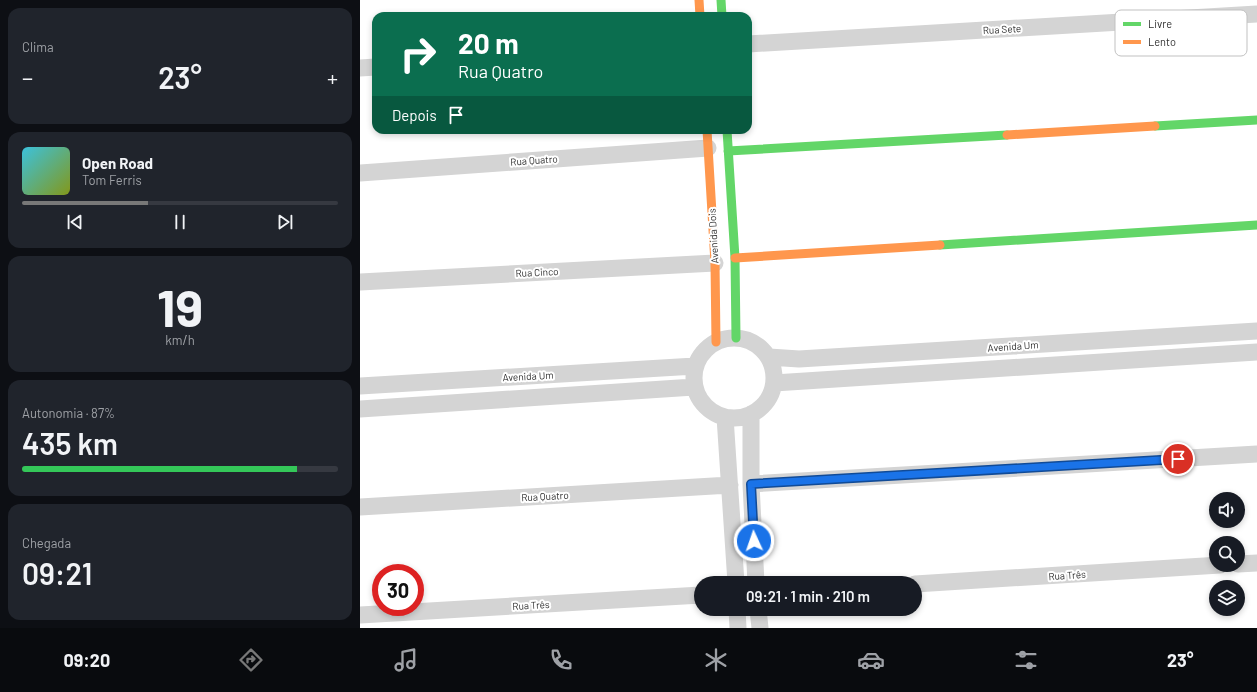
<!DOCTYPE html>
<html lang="pt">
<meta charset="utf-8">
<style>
body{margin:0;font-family:Barlow,sans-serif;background:#20242c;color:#f1f3f6;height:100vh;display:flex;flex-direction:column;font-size:15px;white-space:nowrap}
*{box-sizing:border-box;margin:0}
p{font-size:13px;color:#9ea1a6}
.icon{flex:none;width:22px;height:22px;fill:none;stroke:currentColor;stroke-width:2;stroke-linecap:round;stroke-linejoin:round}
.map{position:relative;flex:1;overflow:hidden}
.drawer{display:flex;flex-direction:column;gap:8px;padding:8px;background:#0d0f14;width:360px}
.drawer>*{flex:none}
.hud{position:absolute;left:12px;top:12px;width:380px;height:122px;border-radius:12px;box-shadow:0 2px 6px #0003;background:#0b6e4f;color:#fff;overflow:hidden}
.controls{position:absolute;left:849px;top:492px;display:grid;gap:8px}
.controls a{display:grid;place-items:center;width:36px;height:36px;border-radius:50%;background:#171b24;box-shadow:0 2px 6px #0003;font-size:20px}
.speed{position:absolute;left:12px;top:564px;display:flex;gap:8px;font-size:20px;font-weight:700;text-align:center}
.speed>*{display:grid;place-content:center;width:52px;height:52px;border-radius:50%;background:#171b24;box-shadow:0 2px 6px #0003;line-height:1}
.speed .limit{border:6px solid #d22;background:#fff;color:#111}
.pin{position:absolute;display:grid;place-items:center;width:34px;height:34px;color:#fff;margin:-17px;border:2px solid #fff;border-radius:50%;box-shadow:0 1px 4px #0007}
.me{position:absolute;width:44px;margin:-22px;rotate:357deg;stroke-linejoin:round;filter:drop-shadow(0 0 3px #0008)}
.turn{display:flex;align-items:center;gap:14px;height:84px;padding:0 20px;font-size:18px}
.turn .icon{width:52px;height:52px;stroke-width:2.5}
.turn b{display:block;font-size:28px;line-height:34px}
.then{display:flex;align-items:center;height:38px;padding:0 20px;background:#0003;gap:8px;font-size:15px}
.big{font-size:30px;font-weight:600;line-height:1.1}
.drawer .card{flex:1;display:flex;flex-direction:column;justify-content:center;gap:6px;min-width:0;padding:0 14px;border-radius:12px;background:#20242c}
.drawer .dial{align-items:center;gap:0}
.dial b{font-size:52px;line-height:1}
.song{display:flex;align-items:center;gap:12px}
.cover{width:48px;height:48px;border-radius:6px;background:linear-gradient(135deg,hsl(190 70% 55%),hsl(70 70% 35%))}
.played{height:4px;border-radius:2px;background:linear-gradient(90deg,#787878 40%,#363941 40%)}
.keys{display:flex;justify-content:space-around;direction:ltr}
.heat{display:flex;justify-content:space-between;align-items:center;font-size:22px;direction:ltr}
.charge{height:6px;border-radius:3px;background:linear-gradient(90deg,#34c759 87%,#363941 0)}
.trip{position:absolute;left:334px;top:576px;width:228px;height:40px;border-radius:20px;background:#171b24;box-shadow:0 2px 6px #0003;font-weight:600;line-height:40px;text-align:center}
.menu{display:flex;height:64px;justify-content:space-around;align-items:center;background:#090b0e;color:#9ea1a6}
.menu .icon{width:28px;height:28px}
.menu .selected{color:#787878}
.menu b{font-size:18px;color:#f1f3f6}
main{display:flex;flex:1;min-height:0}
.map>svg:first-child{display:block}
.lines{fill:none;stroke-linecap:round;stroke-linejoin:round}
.street{stroke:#d4d4d4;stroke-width:17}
.fast{stroke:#63d668;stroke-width:9}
.slow{stroke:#ff974d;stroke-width:9}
.route-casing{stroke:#114b97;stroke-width:10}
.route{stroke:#1a73e8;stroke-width:7}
.labels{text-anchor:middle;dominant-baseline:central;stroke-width:4;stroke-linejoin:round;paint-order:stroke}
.street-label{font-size:10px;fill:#2f2f2f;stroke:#fff}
.key{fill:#fff;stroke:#c1c1c1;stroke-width:1}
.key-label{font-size:11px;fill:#2f2f2f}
</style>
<main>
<section class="drawer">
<div class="card"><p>Clima</p>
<div class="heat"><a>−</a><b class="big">23°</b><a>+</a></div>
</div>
<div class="card">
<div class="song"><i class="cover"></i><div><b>Open Road</b><p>Tom Ferris</p></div></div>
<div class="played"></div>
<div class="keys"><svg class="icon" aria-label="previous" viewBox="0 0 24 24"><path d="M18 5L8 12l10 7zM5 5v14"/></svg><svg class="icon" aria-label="pause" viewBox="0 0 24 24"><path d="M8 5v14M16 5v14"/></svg><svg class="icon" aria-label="next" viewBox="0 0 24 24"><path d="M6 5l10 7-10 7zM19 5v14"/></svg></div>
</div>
<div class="card dial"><b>19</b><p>km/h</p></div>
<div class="card"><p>Autonomia · 87%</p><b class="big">435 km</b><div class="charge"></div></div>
<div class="card"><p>Chegada</p><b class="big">09:21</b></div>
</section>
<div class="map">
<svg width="897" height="628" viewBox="0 0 897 628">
<rect width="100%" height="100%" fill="#fff"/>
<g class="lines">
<path class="street" d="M 388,44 L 897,14
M 0,68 L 16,67
M 0,173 L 348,148
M 0,282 L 355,263
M334 378a40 40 0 1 1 80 0a40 40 0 1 1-80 0Z
M 409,357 L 439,359 L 897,331
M 414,383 L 897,352
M 0,386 L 335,366
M 0,409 L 334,387
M 391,414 L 391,484 L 396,583
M 365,417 L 376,583
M 391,484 L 897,454
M 0,507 L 370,485
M 878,564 L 897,563
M 555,584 L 860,565
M 377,609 L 378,628
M 398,609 L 400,628
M 0,615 L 341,595"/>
<path class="fast" d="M 361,0 L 362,16
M 795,126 L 897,120
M 367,130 L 375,258 L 376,338
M 368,151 L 647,135
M 580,245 L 897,225"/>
<path class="slow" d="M 339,0 L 340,16
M 347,130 L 355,263 L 356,342
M 647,135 L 795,126
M 375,258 L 580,245"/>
</g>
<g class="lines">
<g class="route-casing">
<path id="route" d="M 394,541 L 391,484 L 818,459"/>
</g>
<use href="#route" class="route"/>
</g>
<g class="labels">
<g class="street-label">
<text transform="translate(642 29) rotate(-3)">Rua Sete</text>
<text transform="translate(174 160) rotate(-4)">Rua Quatro</text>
<text transform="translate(353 236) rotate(-93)">Avenida Dois</text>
<text transform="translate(177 272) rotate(-3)">Rua Cinco</text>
<text transform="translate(653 346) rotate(-4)">Avenida Um</text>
<text transform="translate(168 376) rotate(-3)">Avenida Um</text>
<text transform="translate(185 496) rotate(-3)">Rua Quatro</text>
<text transform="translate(707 575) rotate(-4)">Rua Três</text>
<text transform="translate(171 605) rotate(-3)">Rua Três</text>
</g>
</g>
<rect x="755" y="10" width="132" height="46" rx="6" class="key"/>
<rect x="763" y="22" width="18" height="4" fill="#63d668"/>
<rect x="763" y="40" width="18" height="4" fill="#ff974d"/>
<g class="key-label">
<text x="788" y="28">Livre</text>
<text x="788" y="46">Lento</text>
</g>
</svg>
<div class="controls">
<a><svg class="icon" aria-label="sound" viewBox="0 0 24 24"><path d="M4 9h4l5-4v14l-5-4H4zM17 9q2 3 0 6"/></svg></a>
<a><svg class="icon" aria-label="search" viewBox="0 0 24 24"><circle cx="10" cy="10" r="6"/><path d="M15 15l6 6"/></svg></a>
<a><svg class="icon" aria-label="layers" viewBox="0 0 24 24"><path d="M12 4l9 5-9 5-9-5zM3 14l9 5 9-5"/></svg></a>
</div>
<div class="speed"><div class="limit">30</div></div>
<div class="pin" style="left:818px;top:459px;background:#d93025"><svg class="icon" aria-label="arrive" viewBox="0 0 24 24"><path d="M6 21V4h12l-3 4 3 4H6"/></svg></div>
<svg class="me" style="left:394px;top:541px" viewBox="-20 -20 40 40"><circle r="17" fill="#1a73e8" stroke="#fff" stroke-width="3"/><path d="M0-11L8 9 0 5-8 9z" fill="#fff"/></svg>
<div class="trip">09:21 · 1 min · 210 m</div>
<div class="hud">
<div class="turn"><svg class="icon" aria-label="right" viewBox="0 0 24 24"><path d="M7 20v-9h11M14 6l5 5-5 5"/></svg><div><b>20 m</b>Rua Quatro</div></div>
<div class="then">Depois<svg class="icon" aria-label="arrive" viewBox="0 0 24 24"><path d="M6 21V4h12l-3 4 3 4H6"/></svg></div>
</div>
</div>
</main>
<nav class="menu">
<b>09:20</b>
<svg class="icon selected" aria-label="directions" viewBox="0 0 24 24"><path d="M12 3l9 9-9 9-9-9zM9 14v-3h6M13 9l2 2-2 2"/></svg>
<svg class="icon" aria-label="music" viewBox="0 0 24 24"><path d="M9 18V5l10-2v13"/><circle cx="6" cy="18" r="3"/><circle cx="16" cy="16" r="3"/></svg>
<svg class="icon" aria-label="phone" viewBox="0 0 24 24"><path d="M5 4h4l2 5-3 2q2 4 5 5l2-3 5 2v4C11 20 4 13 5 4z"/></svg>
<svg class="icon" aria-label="climate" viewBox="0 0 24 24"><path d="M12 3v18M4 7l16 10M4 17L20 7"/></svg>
<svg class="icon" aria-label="car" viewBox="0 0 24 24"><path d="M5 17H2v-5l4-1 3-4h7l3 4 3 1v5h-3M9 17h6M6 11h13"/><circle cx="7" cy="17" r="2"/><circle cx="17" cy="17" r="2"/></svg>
<svg class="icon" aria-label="filters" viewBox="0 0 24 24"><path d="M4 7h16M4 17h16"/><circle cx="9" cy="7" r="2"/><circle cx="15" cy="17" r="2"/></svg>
<b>23°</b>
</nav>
